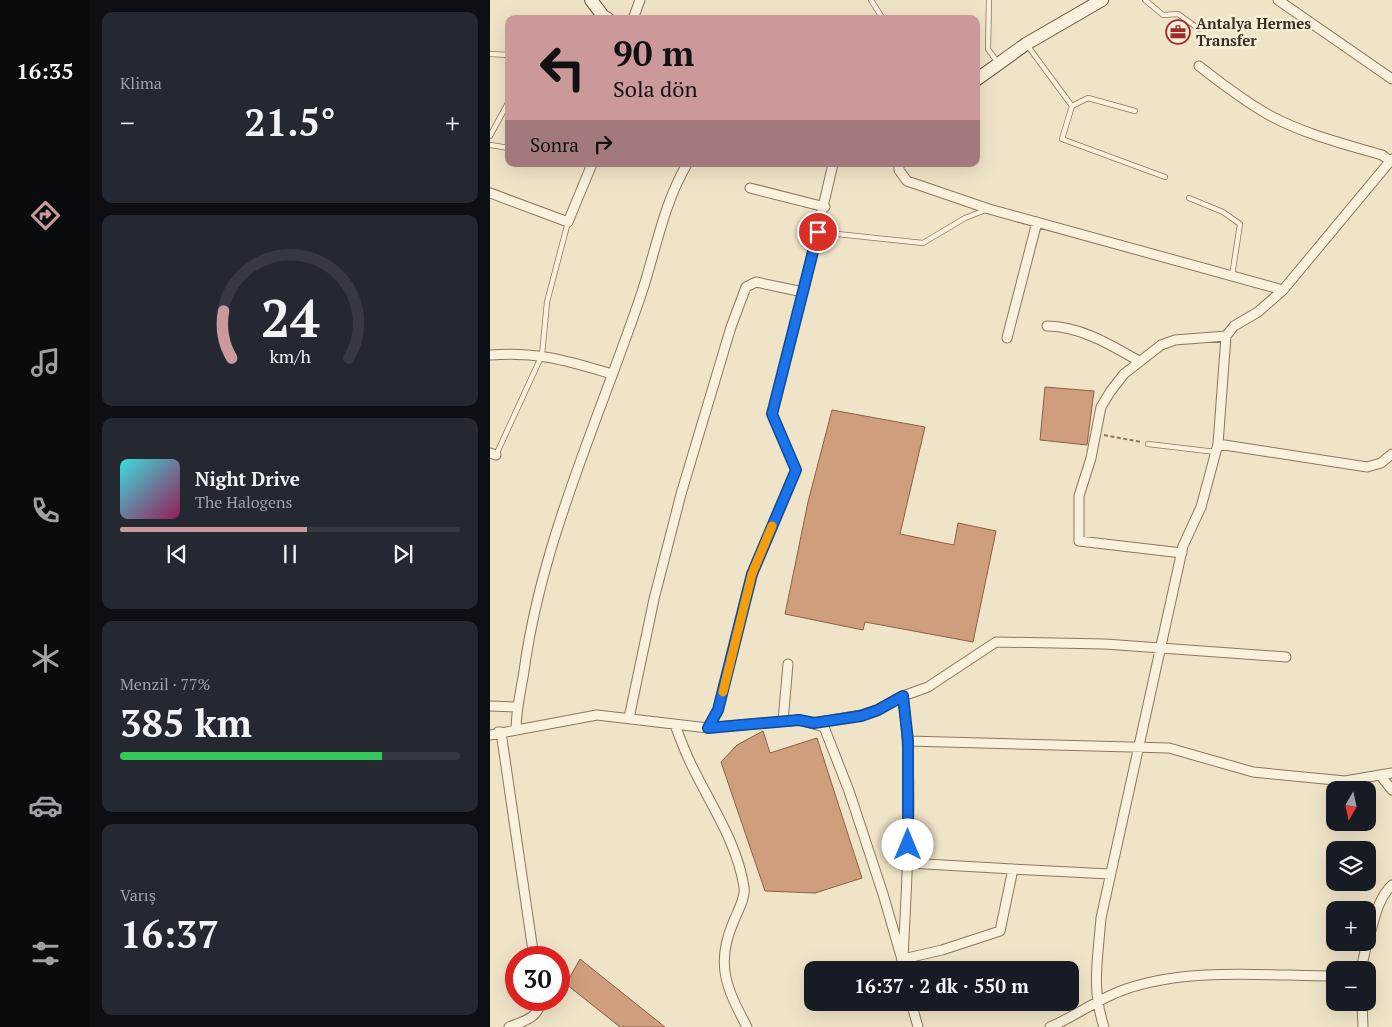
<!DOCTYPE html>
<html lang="tr">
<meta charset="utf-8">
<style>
body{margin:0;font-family:"PT Serif",serif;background:#242831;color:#f1f3f6;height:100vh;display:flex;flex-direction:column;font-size:19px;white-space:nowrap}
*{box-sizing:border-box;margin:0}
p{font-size:16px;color:#9ea1a6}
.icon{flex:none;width:28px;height:28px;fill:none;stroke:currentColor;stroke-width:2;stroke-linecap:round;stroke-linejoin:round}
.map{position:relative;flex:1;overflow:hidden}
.sheet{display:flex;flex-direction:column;gap:12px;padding:12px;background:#0d0f14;width:400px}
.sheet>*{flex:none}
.top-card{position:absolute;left:15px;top:15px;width:475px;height:152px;border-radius:10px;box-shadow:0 5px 20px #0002;background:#cc999b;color:#111;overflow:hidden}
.needle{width:32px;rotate:189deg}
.buttons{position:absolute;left:836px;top:781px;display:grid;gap:10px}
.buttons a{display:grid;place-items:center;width:50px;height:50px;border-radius:10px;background:#171b24;box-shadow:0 5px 20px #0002;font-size:25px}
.speed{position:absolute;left:15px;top:946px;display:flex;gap:10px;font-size:25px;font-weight:700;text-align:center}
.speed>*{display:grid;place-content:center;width:65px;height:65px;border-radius:50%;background:#171b24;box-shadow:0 5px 20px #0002;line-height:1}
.speed .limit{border:8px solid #d22;background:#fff;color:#111}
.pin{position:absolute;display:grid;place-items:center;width:42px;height:42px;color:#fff;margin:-21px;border:2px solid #fff;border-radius:50%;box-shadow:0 1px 5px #0007}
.me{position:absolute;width:55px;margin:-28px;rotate:0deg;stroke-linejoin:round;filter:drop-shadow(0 0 4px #0008)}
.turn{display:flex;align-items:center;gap:18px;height:105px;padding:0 25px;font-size:22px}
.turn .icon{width:65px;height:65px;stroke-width:2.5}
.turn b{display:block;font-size:35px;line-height:42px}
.then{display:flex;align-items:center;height:48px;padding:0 25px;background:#0003;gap:10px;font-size:19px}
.big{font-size:38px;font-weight:700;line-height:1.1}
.sheet .widget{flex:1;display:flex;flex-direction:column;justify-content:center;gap:8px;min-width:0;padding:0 18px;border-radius:10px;background:#242831}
.sheet .dial{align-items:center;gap:0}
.dial svg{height:130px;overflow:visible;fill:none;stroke:#363941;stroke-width:7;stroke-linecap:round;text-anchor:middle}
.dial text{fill:#f1f3f6;stroke:none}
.song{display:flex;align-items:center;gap:15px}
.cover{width:60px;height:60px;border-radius:8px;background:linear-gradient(135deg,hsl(180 70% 55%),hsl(330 70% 35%))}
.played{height:5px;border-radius:2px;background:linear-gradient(90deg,#cc999b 55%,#363941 55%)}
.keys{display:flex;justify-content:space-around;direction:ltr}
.heat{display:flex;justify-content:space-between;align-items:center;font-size:28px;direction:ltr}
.charge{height:8px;border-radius:4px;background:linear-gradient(90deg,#34c759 77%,#363941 0)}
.trip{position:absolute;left:314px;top:961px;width:275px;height:50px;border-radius:10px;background:#171b24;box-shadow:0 5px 20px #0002;font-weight:700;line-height:50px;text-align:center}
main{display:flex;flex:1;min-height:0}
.menu{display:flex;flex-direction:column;width:90px;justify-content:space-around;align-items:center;background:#090b0e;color:#9ea1a6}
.menu .icon{width:35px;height:35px}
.menu .current{color:#cc999b}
.menu b{font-size:22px;color:#f1f3f6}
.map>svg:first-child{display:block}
.building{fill:#cf9f7d;stroke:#8d5f41}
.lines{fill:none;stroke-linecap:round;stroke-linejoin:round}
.lane-casing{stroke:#8d765c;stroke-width:6}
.street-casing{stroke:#8d765c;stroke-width:11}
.secondary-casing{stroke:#6f573f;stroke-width:14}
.path{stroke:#8d765c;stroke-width:2;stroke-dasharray:4 2.5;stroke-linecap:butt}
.lane{stroke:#faf1dc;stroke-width:4.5}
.street{stroke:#faf1dc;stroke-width:9}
.secondary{stroke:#faf1dc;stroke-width:12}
.route-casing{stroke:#114b97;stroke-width:12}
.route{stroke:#1a73e8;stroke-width:9}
.slow{stroke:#f59e0b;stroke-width:9}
.labels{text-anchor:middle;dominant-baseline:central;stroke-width:5;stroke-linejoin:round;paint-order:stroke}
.poi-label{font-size:15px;font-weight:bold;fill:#3d2e20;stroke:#f7eed8;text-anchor:start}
</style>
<main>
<nav class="menu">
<b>16:35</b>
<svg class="icon current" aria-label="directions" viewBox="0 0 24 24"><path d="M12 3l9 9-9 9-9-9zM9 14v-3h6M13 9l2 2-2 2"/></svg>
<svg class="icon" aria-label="music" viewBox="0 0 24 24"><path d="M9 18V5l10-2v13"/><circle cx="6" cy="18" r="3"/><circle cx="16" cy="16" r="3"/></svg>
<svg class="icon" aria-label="phone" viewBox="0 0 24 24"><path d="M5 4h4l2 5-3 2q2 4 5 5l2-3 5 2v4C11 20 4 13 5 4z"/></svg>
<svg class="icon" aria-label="climate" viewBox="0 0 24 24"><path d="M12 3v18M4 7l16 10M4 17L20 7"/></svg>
<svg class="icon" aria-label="car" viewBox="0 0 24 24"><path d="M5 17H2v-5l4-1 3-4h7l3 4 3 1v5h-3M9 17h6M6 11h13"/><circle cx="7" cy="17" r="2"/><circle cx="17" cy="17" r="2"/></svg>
<svg class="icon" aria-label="filters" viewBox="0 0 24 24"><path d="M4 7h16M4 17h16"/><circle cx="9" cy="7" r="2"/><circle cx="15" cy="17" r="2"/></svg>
</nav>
<section class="sheet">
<div class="widget"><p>Klima</p>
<div class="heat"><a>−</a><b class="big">21.5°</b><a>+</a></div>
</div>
<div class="widget dial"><svg viewBox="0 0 100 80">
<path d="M14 69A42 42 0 1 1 86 69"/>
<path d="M14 69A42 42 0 0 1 9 40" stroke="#cc999b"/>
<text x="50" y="56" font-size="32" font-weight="700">24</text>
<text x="50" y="72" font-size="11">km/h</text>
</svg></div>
<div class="widget">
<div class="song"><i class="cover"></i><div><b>Night Drive</b><p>The Halogens</p></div></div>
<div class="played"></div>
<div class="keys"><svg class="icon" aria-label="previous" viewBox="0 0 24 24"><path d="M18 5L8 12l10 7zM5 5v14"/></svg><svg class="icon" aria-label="pause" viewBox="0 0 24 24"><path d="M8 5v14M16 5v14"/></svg><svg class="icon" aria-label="next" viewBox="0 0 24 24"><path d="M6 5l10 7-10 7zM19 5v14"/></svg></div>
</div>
<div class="widget"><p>Menzil · 77%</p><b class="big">385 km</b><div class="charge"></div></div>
<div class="widget"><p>Varış</p><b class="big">16:37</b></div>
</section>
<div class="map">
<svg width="902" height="1027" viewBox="0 0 902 1027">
<rect width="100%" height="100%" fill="#f0e4c8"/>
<path class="building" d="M 555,387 L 604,391 L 597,445 L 550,440 Z
M 342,410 L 435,427 L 410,534 L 464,545 L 468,523 L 506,531 L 483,642 L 375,622 L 373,630 L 295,614 L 318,502 Z
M 273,731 L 280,753 L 327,738 L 372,878 L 325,893 L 275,891 L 231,762 L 247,745 Z
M 90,959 L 175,1027 L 130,1027 L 76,984 Z"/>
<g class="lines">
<g class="lane-casing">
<path id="lane" d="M 381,0 L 393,19
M 499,0 L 498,49 L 508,63
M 655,0 L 673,15 L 688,14 L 709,29
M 537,45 L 582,106 L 572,139 L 675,177
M 0,54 L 19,55
M 582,106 L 598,98 L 645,111
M 0,136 L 19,101
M 0,145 L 19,148
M 699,198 L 733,212 L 750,224 L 742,276
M 328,232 L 433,243 L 475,218 L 498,209
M 658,444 L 726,452
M 6,455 L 52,355 L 57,302 L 78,222
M 262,574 L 306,470 L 282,414 L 313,292"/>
</g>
<g class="street-casing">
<path id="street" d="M 788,0 L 902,79
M 143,19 L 150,0
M 709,66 C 732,84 754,101 779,115 C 814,134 854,144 892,155 L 900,161
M 409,164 L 409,170 L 417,181 L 499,209 L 793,290
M 260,188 L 335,207
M 0,193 L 78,222 L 102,164
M 557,326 C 590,326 621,345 649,361
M 517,338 L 547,222
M 0,355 C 47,351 78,361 122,374
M 728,444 L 877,467 L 891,463 L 902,454
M 0,453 L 6,455
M 692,553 L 589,541 L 589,496 L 601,458 L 611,407 L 620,392 L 634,374 L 671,345 L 685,340 L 736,336
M 413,696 C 424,783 417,871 413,959 L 452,950 L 510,931 L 523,869 L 620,874
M 0,706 L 26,707
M 139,718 L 164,599 L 191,494 L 241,327 L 256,287 L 266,282 L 313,292 L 343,164
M 293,721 L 298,664
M 325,723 L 371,715 L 387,710 L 410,697 L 438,687 L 506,642 L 615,644 L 796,657
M 185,725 C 190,738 195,752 201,764 C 220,804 247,842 254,887 C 256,898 247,912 243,923 C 225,965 237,989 257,1027
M 218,728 L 228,710 L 262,574
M 26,730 C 26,709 31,691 34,671 C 52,539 110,417 152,292 C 166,249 174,203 197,164
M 8,732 L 11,732 L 44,958
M 0,735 L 107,715 L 218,728 L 309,720 L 334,727 L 359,791 L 393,894 L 415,970
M 418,741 L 679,748 L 763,772 L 855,781 L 902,773
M 890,775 L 902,790
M 418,863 L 523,869
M 878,941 C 884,922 887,899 902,885
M 871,970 L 877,942
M 421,1002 L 428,1027
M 872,1002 L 873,1027
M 19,1027 C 34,1021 49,1018 51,1000
M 560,1027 C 586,1016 609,998 636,989 C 701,967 777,976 845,976
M 614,1027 C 601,988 608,958 611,918 L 693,546 L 711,507 L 728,444 L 736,336 L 744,326 L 768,312 L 793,290 L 902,159"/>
</g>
<g class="secondary-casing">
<path id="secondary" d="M 101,0 L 113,16 L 118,19
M 486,80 L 536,44 L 612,0"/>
</g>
<path class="path" d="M 614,435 L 651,442"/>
<use href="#lane" class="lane"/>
<use href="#street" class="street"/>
<use href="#secondary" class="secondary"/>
</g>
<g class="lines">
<g class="route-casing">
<path id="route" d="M 328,232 L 282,414 L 306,470 L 262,574 L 228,710 L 218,728 L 309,720 L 324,723 L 371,716 L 388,710 L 413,696 L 418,741 L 418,845"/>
</g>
<use href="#route" class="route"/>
<path class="slow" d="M 233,692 L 262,574 L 282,526"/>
</g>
<defs>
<g id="office-ring" transform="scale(1.25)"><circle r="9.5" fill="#f7eed8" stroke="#9e2a2b" stroke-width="1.5"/><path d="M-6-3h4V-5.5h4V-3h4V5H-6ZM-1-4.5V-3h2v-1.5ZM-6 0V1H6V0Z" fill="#9e2a2b"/></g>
</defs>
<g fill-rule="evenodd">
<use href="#office-ring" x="688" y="32"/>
</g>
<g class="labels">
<g class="poi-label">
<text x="706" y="23">Antalya Hermes<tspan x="706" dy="17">Transfer</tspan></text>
</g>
</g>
</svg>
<div class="buttons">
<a><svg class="needle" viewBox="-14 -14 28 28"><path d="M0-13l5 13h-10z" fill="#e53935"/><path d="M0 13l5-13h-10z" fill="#9ea1a6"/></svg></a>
<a><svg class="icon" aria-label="layers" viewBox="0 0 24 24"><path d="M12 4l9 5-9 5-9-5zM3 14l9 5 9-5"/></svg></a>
<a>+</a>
<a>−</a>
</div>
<div class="speed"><div class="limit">30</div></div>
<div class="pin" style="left:328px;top:232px;background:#d93025"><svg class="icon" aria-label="arrive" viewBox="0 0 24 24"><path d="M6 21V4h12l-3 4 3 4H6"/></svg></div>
<svg class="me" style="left:418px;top:845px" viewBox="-20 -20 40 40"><circle r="19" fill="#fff"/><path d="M0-13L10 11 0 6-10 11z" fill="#1a73e8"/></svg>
<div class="trip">16:37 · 2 dk · 550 m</div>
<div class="top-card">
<div class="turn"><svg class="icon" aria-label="left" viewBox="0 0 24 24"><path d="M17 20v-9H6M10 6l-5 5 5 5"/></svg><div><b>90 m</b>Sola dön</div></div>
<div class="then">Sonra<svg class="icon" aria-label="right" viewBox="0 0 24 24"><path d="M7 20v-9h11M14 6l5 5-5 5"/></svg></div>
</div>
</div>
</main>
